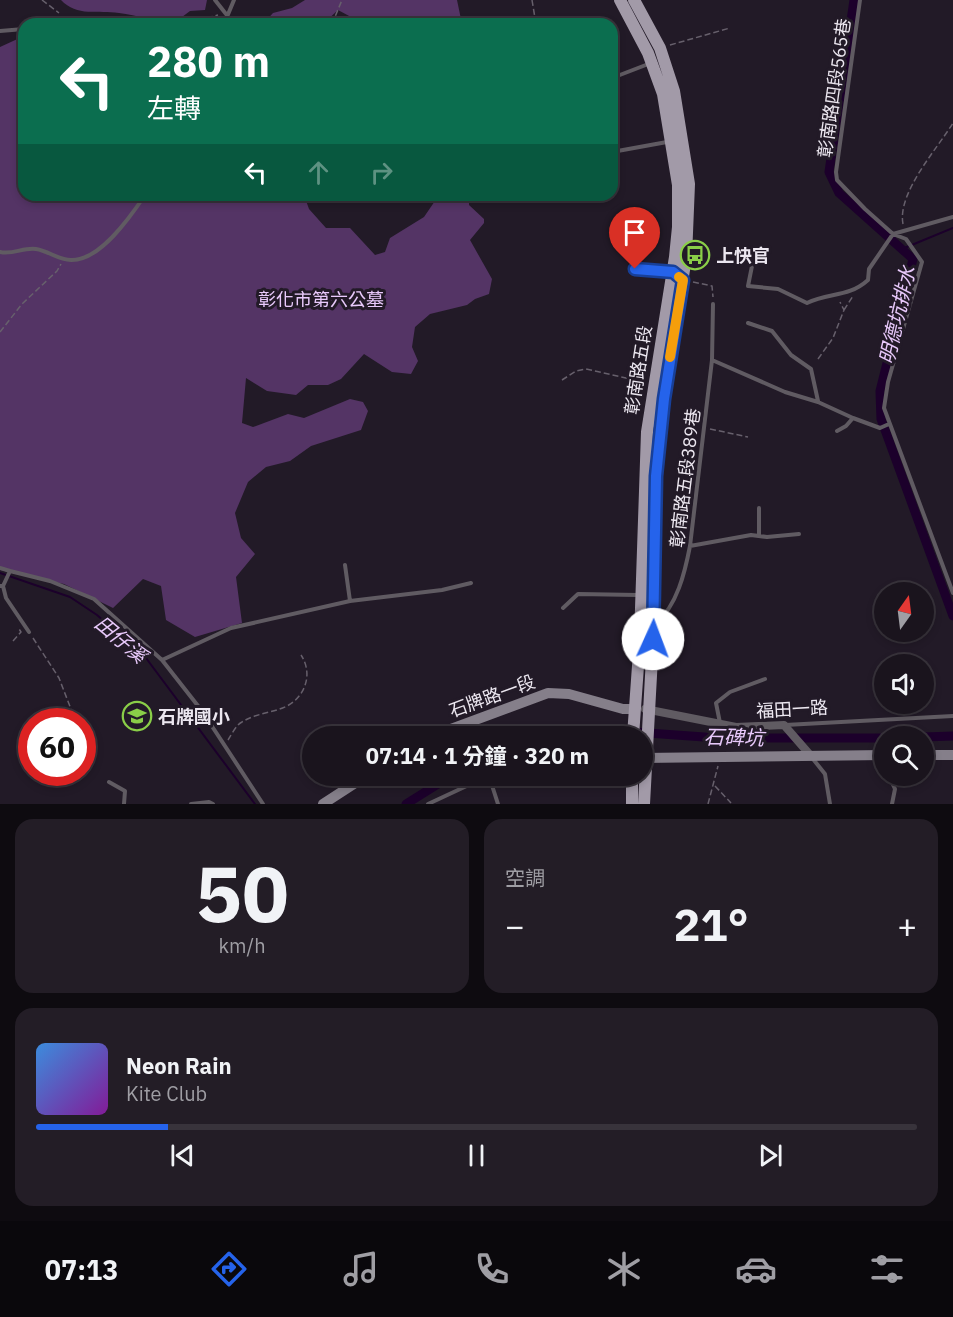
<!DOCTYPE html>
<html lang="zh-TW">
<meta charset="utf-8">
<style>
body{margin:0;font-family:"IBM Plex Sans","Noto Sans TC",sans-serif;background:#231d26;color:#f1f3f6;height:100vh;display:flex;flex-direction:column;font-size:22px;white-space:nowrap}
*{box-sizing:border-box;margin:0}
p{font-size:20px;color:#9f9ea4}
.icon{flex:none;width:33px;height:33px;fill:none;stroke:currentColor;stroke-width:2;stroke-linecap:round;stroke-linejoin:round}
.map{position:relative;height:804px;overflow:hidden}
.side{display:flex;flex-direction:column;gap:15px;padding:15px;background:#0e0b10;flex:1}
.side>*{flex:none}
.guide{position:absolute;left:18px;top:18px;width:600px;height:183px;border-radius:18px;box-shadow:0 3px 9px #0003,0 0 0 2px #38333b;background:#0b6e4f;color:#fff;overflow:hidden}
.needle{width:39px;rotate:14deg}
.tools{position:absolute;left:874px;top:582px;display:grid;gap:12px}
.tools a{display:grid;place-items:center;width:60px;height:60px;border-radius:50%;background:#1a141d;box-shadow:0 3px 9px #0003,0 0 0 2px #38333b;font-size:30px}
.speed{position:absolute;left:18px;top:708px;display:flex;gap:12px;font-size:30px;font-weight:700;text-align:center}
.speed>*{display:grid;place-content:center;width:78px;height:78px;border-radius:50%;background:#1a141d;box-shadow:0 3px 9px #0003,0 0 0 2px #38333b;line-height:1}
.speed .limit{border:9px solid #d22;background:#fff;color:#111}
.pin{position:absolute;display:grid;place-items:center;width:51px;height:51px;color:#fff;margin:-62px -26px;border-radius:50% 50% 50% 0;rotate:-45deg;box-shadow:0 0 6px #0007}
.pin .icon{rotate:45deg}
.me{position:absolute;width:66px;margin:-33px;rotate:2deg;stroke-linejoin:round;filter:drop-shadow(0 0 4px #0008)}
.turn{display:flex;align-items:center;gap:21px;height:126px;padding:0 30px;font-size:27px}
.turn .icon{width:78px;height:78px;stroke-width:2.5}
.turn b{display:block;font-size:42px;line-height:51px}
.lanes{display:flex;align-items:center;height:57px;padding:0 30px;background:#0003;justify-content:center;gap:30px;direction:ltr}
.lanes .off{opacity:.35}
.big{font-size:45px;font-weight:700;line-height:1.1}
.side .tile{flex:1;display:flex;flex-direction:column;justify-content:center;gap:9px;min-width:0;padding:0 21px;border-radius:18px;background:#231d26}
.side .dial{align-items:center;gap:0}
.dial b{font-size:78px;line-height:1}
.song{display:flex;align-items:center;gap:18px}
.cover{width:72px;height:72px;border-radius:9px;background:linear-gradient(135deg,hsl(210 70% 55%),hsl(290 70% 35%))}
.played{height:6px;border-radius:3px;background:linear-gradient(90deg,#2563eb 15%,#38333b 15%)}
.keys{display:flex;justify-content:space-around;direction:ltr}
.heat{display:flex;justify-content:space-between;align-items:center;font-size:33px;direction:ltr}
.side .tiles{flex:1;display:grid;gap:15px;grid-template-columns:1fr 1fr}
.tile:last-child{grid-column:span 2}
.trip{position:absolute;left:302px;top:726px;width:351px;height:60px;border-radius:30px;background:#1a141d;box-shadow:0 3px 9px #0003,0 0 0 2px #38333b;font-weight:700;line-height:60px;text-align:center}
.tab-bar{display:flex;height:96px;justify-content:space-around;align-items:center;background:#0a080c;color:#9f9ea4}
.tab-bar .icon{width:42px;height:42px}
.tab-bar .active{color:#2563eb}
.tab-bar b{font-size:27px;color:#f1f3f6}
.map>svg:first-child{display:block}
.green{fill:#543465}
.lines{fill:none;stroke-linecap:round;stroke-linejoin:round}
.stream{stroke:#1c002b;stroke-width:2}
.canal{stroke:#1c002b;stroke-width:9}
.path{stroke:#67606c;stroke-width:1.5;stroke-dasharray:6 3;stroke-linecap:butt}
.lane{stroke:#605b62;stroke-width:4}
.street{stroke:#605b62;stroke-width:8}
.secondary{stroke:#857f8a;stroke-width:10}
.primary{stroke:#a29aa8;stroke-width:12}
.route-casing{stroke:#184099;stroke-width:15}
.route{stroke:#2563eb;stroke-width:10}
.slow{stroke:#f59e0b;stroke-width:10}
.labels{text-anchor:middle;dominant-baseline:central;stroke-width:6;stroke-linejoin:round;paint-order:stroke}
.street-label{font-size:18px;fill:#ece7f0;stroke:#221a27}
.poi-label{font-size:18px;font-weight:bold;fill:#ece7f0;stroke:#221a27;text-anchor:start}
.park-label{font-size:18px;fill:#e9cafc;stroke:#221a27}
.water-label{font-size:20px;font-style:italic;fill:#e8c9fb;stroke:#221a27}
</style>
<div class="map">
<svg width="953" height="804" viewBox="0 0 953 804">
<rect width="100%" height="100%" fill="#221a27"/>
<path class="green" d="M 61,0 L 207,0 L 205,10 L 190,11 L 174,23 C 155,22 137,15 119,13 C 98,10 77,17 61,0 Z
M 305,0 L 457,0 L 462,24 L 352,24 L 351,17 L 338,10 L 323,24 L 263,24 L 273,13 L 292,8 Z
M 24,36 L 24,195 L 304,195 L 309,209 L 326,228 L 350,228 L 375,255 L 385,252 L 390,238 L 424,217 L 439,195 L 469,195 L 469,205 L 484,219 L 484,223 L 470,240 L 492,279 L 489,294 L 475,299 L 467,305 L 430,314 L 415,327 L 412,347 L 418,361 L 411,374 L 392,372 L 364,354 L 341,379 L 328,385 L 308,385 L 296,395 L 267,391 L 246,378 L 242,423 L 253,427 L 288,414 L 304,418 L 350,399 L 363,402 L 368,411 L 361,430 L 311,446 L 290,461 L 266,467 L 248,482 L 235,513 L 241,538 L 255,554 L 236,577 L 242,623 L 195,637 L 166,620 L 161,586 L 143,579 L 113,608 L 64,584 L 0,570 L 0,47 Z"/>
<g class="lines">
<path class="stream" d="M 902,249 L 953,228
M 0,573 L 70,597 L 97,615 L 146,658 L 255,804"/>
<path class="canal" d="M 854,0 L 829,172 L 839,193 L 913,259 L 880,391 L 881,419 L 953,616
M 584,736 L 606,730 L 718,738 L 885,738
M 924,737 L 953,736
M 406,804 L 446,779 L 458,776"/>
<path class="path" d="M 42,0 L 59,13
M 532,0 L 536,24
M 198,20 L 218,15
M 332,24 L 342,0
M 670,45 L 730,28
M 903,224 C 897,193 937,149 953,123
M 693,282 L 712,286 L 713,297
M 844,310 L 853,296
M 0,332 L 22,304 L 57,271 L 61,264
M 818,359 L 833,338 L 844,310 L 840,302
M 562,380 L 576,371 L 586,369 L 644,382
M 710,429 L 748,437
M 33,638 L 59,678 L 76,722
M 13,641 L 21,632 L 19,629
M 228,740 C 232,734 236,725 242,722 C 256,713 273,713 287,706 C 306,696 313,673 301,655
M 322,776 L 341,781
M 715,786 L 731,803
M 708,804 L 718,766"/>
<path class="lane" d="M 215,0 L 226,14
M 860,0 L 836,172 L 837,180 L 865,209 L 893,234 L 906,239 L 922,262 L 888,382 L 884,408 L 953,593
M 37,24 L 67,19 L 104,21 L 109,24
M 224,24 L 234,0
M 0,31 L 24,29
M 612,78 L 651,63
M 612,152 L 667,142
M 567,197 L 570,195
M 755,251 L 748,286 L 778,289 L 807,303 C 829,292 848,298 868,280 L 869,269 L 893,234 L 953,217
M 0,252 C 13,255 24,247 36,249 C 49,251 58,260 71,260 C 100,261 131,216 145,195
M 748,323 L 772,331 L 791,355 L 811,369 L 818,401
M 712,360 L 713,304
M 837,431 L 846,426 L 853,418
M 759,508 L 759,536
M 690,546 L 751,535 L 767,537 L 799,534
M 345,565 L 350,601
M 0,568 L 10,571
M 0,586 L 3,586 L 10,571 L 50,581 L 94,599 L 162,660 L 202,711 L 263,804
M 3,586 L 6,598 L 29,632
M 563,608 L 578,594 L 638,595
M 656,623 C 677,606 685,572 690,546 L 712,360 L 785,392 L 818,402 L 853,418 L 880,428 L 889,424
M 162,660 L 231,628 L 350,601 L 442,590 L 471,583
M 720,723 L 716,703 L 730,692 L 765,679
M 785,725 L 953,716
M 813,759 L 825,774 L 830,804
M 489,776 L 498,804
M 889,776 L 895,789 L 892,804
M 109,782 L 125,791 L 124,804
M 191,804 L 209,802 L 213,804
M 428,804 L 488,776"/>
<path class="street" d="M 635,269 L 675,273
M 645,709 L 736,727 L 784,725 L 811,756"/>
<path class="secondary" d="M 432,736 L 548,693 L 569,694 L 623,709 L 634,709
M 924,755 L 953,755
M 642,758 L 885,755
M 323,804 L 366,776"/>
<path class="primary" d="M 620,0 L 648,53 L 663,94 L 678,185 L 678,227 L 675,257 L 647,432 L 640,638 L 633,736
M 634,0 L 660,48 L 674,91 L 689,184 L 686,257 L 664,399 L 656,476 L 653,639 L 644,804
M 632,804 L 632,776"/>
</g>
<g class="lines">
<g class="route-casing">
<path id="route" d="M 635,269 L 673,272 L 683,280 L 664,399 L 656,476 L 653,639"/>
</g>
<use href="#route" class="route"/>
<path class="slow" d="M 670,357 L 683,280 L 679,277"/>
</g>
<defs>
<g id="bus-ring" transform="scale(1.5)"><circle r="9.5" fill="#221a27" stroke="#8ace48" stroke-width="1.5"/><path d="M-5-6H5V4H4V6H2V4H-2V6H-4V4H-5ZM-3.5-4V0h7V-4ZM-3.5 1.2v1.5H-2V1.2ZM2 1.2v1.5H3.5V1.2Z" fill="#8ace48"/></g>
<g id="school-ring" transform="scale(1.5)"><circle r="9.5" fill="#221a27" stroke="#8ace48" stroke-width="1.5"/><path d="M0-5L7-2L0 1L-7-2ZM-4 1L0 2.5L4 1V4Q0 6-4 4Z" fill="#8ace48"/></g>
</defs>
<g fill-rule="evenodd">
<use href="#bus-ring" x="695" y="255"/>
<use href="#school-ring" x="137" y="716"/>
</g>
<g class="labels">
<g class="street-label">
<text transform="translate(834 88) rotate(-82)">彰南路四段565巷</text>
<text transform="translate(638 370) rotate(-81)">彰南路五段</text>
<text transform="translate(685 478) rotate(-83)">彰南路五段389巷</text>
<text transform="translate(492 696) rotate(-20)">石牌路一段</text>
<text transform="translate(792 709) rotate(-3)">福田一路</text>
</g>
<g class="poi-label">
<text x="716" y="255">上快官</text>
<text x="158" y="716">石牌國小</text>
</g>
<g class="park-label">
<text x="321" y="299">彰化市第六公墓</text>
</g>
<g class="water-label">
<text transform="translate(897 315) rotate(-77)">明德坑排水</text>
<text transform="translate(121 639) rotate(40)">田仔溪</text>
<text transform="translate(734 737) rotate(1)">石碑坑</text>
</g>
</g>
</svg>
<div class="tools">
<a><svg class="needle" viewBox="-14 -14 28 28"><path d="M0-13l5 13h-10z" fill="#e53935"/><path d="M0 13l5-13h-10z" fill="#9f9ea4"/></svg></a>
<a><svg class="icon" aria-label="sound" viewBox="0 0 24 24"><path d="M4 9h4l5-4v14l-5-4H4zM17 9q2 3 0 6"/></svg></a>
<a><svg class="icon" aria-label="search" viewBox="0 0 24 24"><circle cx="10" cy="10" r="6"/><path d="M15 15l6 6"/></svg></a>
</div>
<div class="speed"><div class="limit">60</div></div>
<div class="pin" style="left:635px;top:269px;background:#d93025"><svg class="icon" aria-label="arrive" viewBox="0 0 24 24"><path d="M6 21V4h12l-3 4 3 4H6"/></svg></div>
<svg class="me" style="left:653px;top:639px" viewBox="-20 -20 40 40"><circle r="19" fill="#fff"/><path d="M0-13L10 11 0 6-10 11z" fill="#2563eb"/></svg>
<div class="trip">07:14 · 1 分鐘 · 320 m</div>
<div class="guide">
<div class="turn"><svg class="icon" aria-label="left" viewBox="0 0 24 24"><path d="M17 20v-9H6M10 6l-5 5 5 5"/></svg><div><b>280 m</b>左轉</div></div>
<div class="lanes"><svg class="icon" aria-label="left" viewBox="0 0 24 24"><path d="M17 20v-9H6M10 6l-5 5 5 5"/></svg><svg class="icon off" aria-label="ahead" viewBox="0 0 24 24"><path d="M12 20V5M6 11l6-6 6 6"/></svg><svg class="icon off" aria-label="right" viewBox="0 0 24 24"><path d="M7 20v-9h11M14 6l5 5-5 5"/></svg></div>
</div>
</div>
<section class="side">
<div class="tiles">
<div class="tile dial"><b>50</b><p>km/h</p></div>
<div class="tile"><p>空調</p>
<div class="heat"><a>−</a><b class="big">21°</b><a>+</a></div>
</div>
<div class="tile">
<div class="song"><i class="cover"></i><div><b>Neon Rain</b><p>Kite Club</p></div></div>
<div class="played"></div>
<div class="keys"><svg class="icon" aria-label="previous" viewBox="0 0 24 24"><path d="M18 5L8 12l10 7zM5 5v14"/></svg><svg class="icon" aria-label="pause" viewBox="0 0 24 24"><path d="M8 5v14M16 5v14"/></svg><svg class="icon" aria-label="next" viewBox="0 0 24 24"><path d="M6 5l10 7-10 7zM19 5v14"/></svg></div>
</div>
</div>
</section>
<nav class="tab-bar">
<b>07:13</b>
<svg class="icon active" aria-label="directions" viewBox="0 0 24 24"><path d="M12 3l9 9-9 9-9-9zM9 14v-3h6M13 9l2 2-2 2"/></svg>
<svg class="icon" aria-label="music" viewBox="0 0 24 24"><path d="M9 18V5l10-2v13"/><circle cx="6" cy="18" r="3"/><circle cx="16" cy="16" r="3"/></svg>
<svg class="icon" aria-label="phone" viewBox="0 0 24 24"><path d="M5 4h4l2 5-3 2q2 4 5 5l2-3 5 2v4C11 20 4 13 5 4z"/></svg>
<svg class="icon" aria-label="climate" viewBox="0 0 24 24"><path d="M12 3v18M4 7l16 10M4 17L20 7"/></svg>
<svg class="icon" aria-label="car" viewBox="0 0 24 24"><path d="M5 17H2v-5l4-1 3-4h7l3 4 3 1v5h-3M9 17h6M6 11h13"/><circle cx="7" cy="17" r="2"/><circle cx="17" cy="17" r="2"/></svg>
<svg class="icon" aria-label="filters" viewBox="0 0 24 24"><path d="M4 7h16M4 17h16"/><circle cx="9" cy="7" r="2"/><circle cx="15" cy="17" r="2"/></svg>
</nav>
